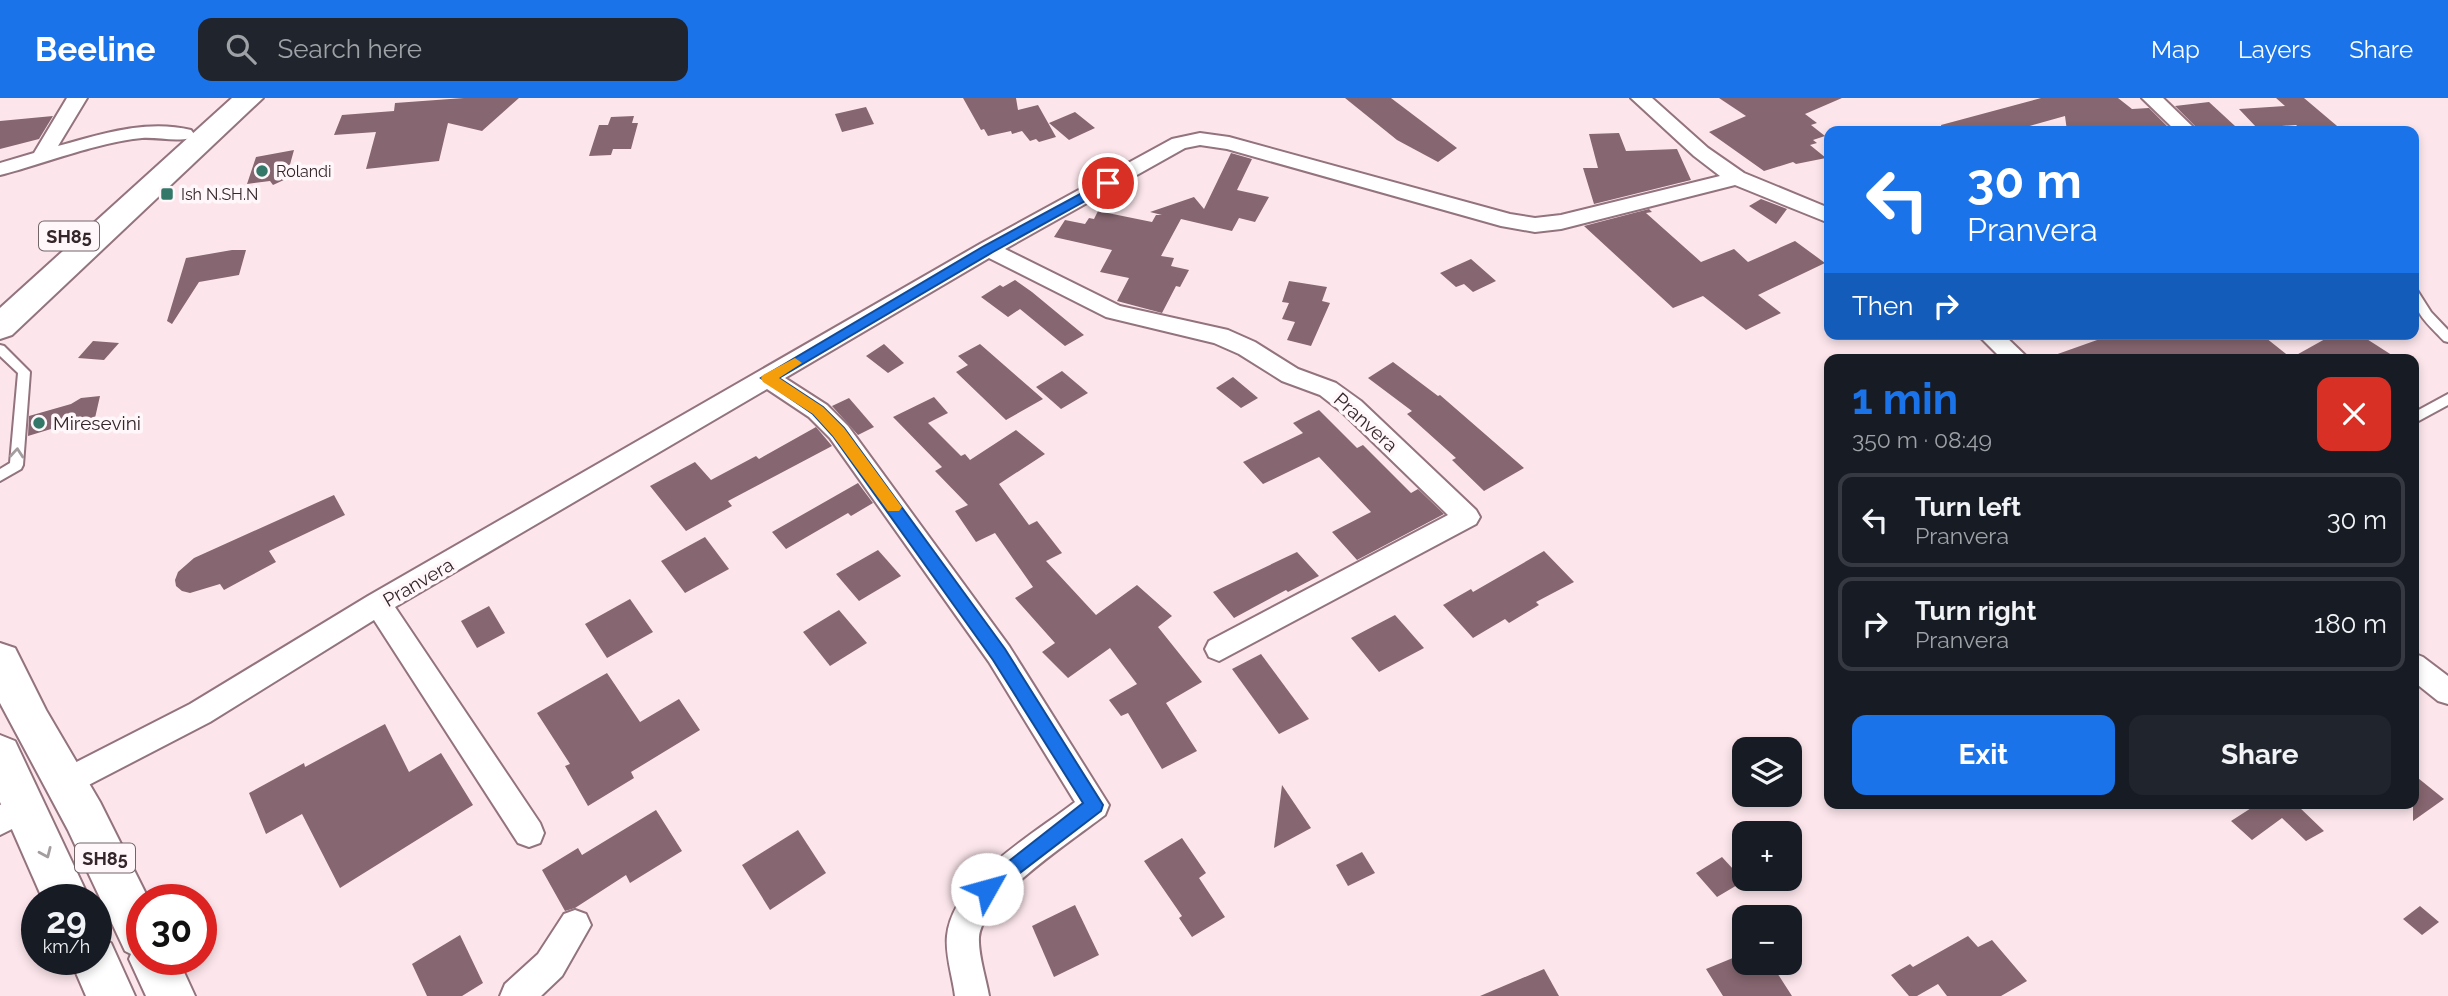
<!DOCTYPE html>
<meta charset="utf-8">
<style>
:root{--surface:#171b24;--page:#20242c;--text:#f1f3f6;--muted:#9ea1a6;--line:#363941;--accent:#1a73e8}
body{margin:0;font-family:Raleway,sans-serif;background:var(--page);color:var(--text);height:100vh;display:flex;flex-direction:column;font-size:26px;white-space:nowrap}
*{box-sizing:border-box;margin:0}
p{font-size:23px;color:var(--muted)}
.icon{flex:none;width:38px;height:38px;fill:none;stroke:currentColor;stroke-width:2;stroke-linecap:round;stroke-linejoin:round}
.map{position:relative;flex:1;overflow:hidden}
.details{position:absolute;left:1824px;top:256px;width:595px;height:455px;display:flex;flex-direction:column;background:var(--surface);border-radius:14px;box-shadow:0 4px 10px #0003}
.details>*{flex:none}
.top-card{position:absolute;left:1824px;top:28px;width:595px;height:214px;border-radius:14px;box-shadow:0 4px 10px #0003;background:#1a73e8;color:#fff;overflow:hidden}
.buttons{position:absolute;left:1732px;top:639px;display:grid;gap:14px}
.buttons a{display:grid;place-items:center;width:70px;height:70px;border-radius:14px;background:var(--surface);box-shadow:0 4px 10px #0003;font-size:35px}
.speed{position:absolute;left:21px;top:786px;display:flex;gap:14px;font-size:35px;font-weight:700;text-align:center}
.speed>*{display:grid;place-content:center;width:91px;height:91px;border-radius:50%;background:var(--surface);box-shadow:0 4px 10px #0003;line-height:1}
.speed small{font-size:18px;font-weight:400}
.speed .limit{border:10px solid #d22;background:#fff;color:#111}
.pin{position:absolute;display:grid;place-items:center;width:60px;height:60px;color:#fff;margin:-30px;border:4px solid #fff;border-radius:50%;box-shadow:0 2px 7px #0007}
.me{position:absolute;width:77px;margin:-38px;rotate:52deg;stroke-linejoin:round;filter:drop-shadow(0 0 5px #0008)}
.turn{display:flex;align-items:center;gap:24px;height:147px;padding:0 28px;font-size:32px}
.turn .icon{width:91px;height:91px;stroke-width:2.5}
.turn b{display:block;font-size:49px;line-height:60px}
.then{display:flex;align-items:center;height:66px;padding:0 28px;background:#0003;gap:14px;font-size:26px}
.round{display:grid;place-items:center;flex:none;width:74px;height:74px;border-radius:14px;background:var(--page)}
.head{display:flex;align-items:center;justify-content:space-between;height:119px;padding:0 28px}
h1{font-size:42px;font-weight:700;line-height:52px;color:var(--accent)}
.primary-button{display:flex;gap:14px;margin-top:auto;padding:14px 28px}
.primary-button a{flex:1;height:80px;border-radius:14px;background:var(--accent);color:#fff;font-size:28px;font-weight:700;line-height:80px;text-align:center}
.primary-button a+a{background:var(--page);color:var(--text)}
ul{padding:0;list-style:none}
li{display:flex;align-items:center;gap:21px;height:94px;margin:0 14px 10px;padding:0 14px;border:4px solid var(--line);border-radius:14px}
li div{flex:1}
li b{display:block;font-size:26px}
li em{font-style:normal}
header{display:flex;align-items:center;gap:42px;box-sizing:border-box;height:98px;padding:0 35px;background:var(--accent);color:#fff}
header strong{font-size:33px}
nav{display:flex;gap:38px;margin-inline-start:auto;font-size:24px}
.search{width:490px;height:63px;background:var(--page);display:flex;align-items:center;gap:18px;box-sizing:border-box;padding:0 24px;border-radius:14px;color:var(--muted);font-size:26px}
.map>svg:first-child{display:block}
.building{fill:#866670}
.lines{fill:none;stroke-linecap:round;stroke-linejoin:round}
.service-casing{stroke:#93737d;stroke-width:4}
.minor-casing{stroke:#93737d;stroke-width:4}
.trunk-casing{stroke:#93737d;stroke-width:4}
.service{fill:#fff;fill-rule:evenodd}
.minor{fill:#fff;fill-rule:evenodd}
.trunk{fill:#fff;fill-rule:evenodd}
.oneway{stroke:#a49d9f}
.route{fill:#1a73e8;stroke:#114b97;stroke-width:2}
.slow{fill:#f59e0b}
.poi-dot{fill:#34786a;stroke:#fff7f9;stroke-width:2.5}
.labels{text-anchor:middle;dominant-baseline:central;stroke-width:7;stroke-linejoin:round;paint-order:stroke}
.far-poi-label{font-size:16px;fill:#34262a;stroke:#fff7f9;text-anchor:start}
.shield{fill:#fff7f9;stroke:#716568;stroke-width:2}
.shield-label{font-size:18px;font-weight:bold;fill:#34262a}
.street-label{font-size:19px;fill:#34262a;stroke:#fff7f9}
.poi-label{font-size:19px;fill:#34262a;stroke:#fff7f9;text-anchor:start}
</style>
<header>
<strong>Beeline</strong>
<div class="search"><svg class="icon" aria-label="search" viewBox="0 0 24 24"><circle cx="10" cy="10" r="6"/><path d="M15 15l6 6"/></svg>Search here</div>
<nav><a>Map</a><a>Layers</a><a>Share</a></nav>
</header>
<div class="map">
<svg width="2448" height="898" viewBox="0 0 2448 898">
<rect width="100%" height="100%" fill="#fce6ec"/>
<g class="building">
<polygon points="464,0 519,0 482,33 448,25 439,63 366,71 376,34 334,37 342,17 394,13 395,5"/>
<polygon points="963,0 1016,0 1018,12 1038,7 1056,39 1039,44 1036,41 1030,43 1022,33 1012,36 1011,33 988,38 984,31 981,32"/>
<polygon points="1345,0 1391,0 1457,50 1438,64 1397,42"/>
<polygon points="1719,0 1842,0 1805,16 1817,25 1811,27 1825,38 1813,42 1817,45 1810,47 1826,60 1796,66 1793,64 1764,73 1709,34 1746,18"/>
<polygon points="2041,0 2118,0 2132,11 2149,10 2172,33 2067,33 2065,18 2012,33 1942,33 1941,27"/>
<polygon points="2276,0 2304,0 2343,33 2303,33 2296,27 2257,30 2239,11 2285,8"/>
<polygon points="2209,4 2235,28 2199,32 2175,8"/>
<polygon points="866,9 874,26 842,34 835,16"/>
<polygon points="1075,14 1095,30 1069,42 1049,25"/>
<polygon points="53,18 39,41 0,51 0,23"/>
<polygon points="634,18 632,25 638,25 631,51 613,51 611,57 589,58 599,27 608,27 611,19"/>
<polygon points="1619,35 1626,53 1677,51 1691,82 1594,106 1583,70 1598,70 1589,36"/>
<polygon points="294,52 286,81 273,87 270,83 247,86 256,59"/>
<polygon points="1231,55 1252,61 1237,92 1269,99 1255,124 1239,120 1232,133 1181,121 1161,158 1174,160 1171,168 1189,172 1180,189 1176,188 1162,215 1117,203 1129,180 1100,174 1112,152 1054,139 1065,122 1085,126 1089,120 1094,121 1098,113 1152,124 1156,117 1162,117 1150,114 1194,99 1204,111"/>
<polygon points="1761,101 1787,111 1776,126 1749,108"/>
<polygon points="1649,111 1652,114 1646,115 1701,164 1734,151 1748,164 1795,143 1825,165 1758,197 1781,215 1746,232 1703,198 1673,210 1584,128"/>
<polygon points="232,152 246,152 239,177 199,184 172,226 167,223 186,160"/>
<polygon points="1471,161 1496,183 1473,194 1464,186 1456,189 1440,175"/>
<polygon points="1015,182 1032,194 1084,237 1065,248 1020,211 1008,219 981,199 1000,187 1003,189"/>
<polygon points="1289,183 1327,189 1322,203 1330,205 1311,248 1287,242 1295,224 1282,221 1289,205 1282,204"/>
<polygon points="2114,236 2261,236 2291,260 2334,236 2359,236 2398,261 2052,261 2052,258"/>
<polygon points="93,243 119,245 104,262 78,260"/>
<polygon points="884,246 904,265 888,275 866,258"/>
<polygon points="980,246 1043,301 1006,322 956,274 968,267 958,258"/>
<polygon points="1393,264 1438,298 1440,297 1524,370 1484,393 1452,362 1456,360 1407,316 1412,313 1368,280"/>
<polygon points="1062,273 1088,295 1061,311 1036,289"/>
<polygon points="1233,279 1258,300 1241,310 1216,290"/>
<polygon points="100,298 95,320 51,327 51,331 28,338 29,318 71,306 81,300"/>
<polygon points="934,299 948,315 928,325 961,358 965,356 970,362 1016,332 1045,356 999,386 1029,427 1037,423 1062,455 1046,463 1096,517 1137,487 1172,518 1158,529 1202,584 1166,605 1197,653 1162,671 1128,615 1121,618 1109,602 1137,586 1110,550 1068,580 1042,554 1055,545 1015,500 1033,489 995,435 976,444 955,413 968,407 935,373 942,369 893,319"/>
<polygon points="849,300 874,329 858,337 832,308"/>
<polygon points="1319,312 1357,350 1363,347 1411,395 1418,391 1444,416 1357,462 1332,434 1371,414 1319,359 1263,386 1243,364 1303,335 1293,325"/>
<polygon points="816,329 832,348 728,403 732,408 686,433 650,388 695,364 711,382 756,358 759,361"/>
<polygon points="858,385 873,405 851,418 848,415 786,451 772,434"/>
<polygon points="334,397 345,417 269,453 276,464 224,492 220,486 190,495 182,493 176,488 175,482 178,474 194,460"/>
<polygon points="705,439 729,471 685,495 661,463"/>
<polygon points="878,452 901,478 859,503 836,476"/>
<polygon points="1544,453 1574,484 1536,504 1539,507 1509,525 1505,521 1473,540 1443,507 1471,491 1473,494"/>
<polygon points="1297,454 1319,478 1288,494 1286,492 1234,520 1213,494"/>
<polygon points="630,501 653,534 607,560 585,526"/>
<polygon points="489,508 505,535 477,550 461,523"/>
<polygon points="839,512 867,545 830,568 803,534"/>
<polygon points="1395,517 1424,550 1379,574 1351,540"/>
<polygon points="1261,556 1309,621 1279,636 1232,571"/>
<polygon points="607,575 640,624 679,601 700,632 631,674 634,680 588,708 565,668 570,666 537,615"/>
<polygon points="385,626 409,674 441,655 473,707 340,790 302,716 266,736 249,695 304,665 305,669"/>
<polygon points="2413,676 2444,701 2413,723"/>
<polygon points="1282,687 1311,730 1274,750"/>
<polygon points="2259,705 2302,705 2298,708 2324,733 2306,743 2282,720 2252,742 2231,723"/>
<polygon points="656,712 682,753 630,785 626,777 575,810 565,813 542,772 578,750 582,757"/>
<polygon points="798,732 826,775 770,812 742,767"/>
<polygon points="1182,740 1206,775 1199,780 1225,819 1192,839 1179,820 1182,818 1144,763"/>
<polygon points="1362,754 1375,775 1348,788 1336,767"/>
<polygon points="1722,759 1744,783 1717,799 1696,775"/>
<polygon points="1075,807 1099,857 1054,879 1032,828"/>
<polygon points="2420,808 2439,824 2422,837 2403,821"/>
<polygon points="460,837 483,885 462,898 427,898 412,866"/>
<polygon points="1968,838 1978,849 1992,842 2027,883 2001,898 1947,898 1938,886 1917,898 1909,898 1891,877 1910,866 1913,869"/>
<polygon points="1745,855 1745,864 1770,864 1792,898 1723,898 1706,871"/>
<polygon points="1544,871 1559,898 1480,898"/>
</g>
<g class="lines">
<defs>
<g id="service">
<path d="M2413 191 2417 192 2431 214 2448 232V244L2444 243C2428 226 2413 215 2413 191Z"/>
<polygon points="0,247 4,248 30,274 23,367 21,371 0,383 0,371 10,365 18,275 0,258"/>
<polygon points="2448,296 2448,307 2413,326 2413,315"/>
</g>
<g id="minor">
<path d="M67 0H87L58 48C101 36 147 21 191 32L194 36 191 40C175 44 158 39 142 40 94 45 47 65 0 77V65L34 55Z"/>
<path d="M1631 0H1652L1708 50 1744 75 1829 110V125L1735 87 1561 131 1535 134 1501 128 1227 51 1200 47 1185 50 1005 151 1120 208 1228 232 1255 244 1298 271 1336 285 1361 303 1476 412 1480 419 1476 426 1219 563 1209 559 1205 551 1209 543 1448 417 1343 315 1320 297 1282 283 1239 256 1214 245 1106 219 989 160 785 280 827 307 848 328 1009 548 1109 707 1105 717C1074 741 982 801 979 839 978 857 986 880 989 898H955C953 880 945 857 947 838 953 781 1033 737 1075 704L989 564 830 340 809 319 767 291 395 509 540 725 544 735 540 745 529 749 518 745 374 522 210 624 77 693 66 697 55 693 51 684 55 675 190 606 368 498 980 146 1172 41 1200 35 1229 39 1510 116 1535 120 1561 117 1720 78 1694 58Z"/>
<polygon points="2142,0 2163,0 2196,32 2176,33"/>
<polygon points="1977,236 2003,236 2029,261 2002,261"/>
<polygon points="2413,555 2423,559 2448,578 2448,606 2438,603 2413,583"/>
<polygon points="25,695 36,699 40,709 36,719 0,737 0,707"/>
<polygon points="575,812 586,816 591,827 562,878 541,898 500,898 505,886 538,856 564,816"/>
</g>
<g id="trunk">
<polygon points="232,0 263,0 12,237 0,241 0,210"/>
<polygon points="0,545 15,550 46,612 100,704 149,802 142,802 142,861 178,861 195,898 146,898 129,861 131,856 125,853 68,732 0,605"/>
<polygon points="0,637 15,643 90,802 43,802 0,704"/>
<polygon points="96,839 111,845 135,898 86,898 70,861 96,861"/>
</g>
</defs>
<use href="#service" class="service-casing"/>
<use href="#minor" class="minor-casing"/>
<use href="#trunk" class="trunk-casing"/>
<use href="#service" class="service"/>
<use href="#minor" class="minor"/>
<use href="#trunk" class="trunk"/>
</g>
<defs><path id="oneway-chevron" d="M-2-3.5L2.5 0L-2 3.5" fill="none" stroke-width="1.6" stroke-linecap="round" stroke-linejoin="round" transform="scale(1.75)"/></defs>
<g class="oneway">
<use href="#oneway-chevron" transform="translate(17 355) rotate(-85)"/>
<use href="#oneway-chevron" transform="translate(46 755) rotate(66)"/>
</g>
<polygon class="route" points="1108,81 1114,85 1112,88 993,154 779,280 823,309 844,330 1005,551 1103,707 1101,713 987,800 981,797 978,791 981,785 1083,705 993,562 833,338 813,316 761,280 984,148"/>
<polygon class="slow" points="795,260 802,265 779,280 823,309 844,330 899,405 902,409 899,413 888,413 833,338 813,316 763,284 761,280 763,277"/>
<g class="poi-dot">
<circle cx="262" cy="73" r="7"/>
<rect x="160" y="89" width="14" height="14" rx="3.5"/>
<circle cx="39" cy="325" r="7"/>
</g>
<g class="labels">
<g class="far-poi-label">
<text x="276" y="73">Rolandi</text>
<text x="181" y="96">Ish N.SH.N</text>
</g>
<g class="shield">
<rect x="39" y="123.5" width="60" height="29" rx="5"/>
<rect x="75" y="745.5" width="60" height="29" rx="5"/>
</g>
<g class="shield-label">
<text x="69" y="138">SH85</text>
<text x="105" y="760">SH85</text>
</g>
<g class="street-label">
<text transform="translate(1366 324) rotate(42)">Pranvera</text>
<text transform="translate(418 484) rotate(-30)">Pranvera</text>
</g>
<g class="poi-label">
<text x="53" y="325">Miresevini</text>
</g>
</g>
</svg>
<div class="buttons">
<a><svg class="icon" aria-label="layers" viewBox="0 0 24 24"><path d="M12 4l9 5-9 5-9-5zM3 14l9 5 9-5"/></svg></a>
<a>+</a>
<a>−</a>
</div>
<div class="speed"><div>29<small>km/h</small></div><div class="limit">30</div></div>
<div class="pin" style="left:1108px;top:85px;background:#d93025"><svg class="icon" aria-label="arrive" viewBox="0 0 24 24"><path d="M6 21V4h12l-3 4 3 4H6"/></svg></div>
<svg class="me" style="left:987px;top:791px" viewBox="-20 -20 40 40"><circle r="19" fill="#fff"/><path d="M0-13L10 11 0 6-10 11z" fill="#1a73e8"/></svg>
<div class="top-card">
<div class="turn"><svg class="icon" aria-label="left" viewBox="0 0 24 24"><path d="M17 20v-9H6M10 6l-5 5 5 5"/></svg><div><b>30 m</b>Pranvera</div></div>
<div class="then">Then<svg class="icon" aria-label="right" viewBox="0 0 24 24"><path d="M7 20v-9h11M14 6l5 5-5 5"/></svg></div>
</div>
<section class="details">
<div class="head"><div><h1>1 min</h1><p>350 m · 08:49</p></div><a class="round" style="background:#d93025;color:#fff"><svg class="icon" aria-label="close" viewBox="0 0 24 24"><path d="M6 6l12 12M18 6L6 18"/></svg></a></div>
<ul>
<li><svg class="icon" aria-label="left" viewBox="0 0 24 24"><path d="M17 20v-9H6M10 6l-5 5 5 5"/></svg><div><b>Turn left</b><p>Pranvera</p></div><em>30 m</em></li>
<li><svg class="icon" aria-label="right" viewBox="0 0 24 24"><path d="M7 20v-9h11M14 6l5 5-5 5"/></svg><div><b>Turn right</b><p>Pranvera</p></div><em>180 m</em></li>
</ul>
<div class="primary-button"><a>Exit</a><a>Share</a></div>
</section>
</div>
